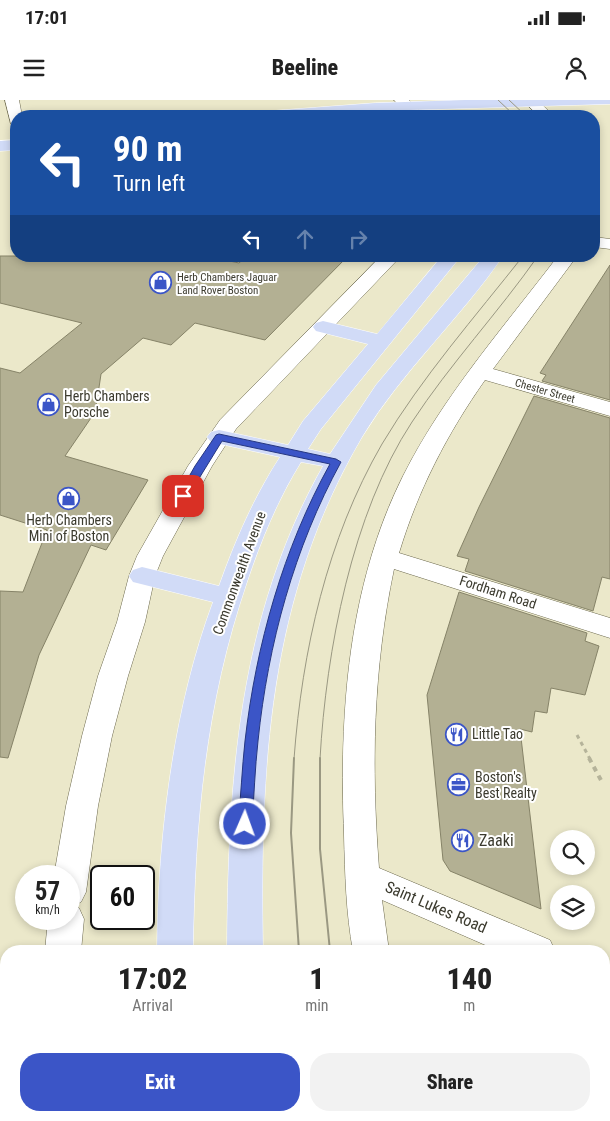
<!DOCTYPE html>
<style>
:root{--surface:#fff;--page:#f2f2f2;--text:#222;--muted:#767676;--accent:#3b55c7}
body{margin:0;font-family:"Roboto Condensed",sans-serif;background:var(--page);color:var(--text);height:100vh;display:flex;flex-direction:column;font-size:19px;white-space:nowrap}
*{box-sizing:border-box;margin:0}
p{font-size:16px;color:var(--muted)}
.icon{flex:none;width:28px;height:28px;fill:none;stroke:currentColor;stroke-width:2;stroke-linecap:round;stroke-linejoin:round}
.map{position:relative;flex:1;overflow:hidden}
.panel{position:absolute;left:0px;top:845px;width:610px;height:176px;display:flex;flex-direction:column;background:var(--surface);border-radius:20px 20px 0 0;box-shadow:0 2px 8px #0003}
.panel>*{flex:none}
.hud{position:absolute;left:10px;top:10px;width:590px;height:152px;border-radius:20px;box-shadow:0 2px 8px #0003;background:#1a4fa0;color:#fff;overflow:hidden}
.fabs{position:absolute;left:550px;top:730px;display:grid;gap:10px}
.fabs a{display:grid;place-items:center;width:45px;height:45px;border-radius:50%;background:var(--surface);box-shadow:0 2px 8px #0003;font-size:25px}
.speed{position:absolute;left:15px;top:765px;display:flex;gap:10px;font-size:25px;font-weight:700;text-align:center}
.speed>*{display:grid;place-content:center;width:65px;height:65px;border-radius:50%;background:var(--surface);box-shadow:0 2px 8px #0003;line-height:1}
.speed small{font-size:12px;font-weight:400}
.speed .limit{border:2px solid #111;border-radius:8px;background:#fff;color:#111}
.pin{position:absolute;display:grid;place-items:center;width:42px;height:42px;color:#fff;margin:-21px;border-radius:10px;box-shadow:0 2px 8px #0006}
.me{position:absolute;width:55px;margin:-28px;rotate:2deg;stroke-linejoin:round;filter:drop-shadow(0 0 4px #0008)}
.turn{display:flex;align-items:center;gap:18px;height:105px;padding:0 20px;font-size:22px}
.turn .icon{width:65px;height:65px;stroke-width:2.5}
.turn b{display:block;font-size:35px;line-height:42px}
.lanes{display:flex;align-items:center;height:48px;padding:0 20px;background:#0003;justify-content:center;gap:25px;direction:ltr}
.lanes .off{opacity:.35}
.eta{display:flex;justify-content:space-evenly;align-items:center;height:85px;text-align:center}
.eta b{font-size:30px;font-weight:800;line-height:35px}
.action{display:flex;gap:10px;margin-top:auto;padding:10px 20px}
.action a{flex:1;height:58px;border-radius:20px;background:var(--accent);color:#fff;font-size:20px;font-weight:800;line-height:58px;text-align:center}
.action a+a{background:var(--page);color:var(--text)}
.status{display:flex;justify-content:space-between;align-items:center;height:35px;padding:0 25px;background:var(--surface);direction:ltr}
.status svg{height:14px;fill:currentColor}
header{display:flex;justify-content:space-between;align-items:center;height:65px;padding:0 20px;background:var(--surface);font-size:22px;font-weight:800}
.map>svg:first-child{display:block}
.building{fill:#b3b093;stroke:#868368}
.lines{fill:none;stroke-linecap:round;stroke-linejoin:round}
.minor-casing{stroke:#6c694e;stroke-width:1}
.major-casing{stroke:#fff;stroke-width:1}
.path-far1{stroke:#b5b39a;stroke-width:3;stroke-dasharray:4 4;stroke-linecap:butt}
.path{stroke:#b5b39a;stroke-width:4;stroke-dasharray:5 5;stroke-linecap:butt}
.minor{fill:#fff;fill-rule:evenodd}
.major{fill:#d1dbf7;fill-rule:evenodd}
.tram-far1{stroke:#9a9882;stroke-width:1}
.tram{stroke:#9a9882;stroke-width:2}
.route{fill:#3b55c7;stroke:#263781}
.labels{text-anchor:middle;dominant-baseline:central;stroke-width:4;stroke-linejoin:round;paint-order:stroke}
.far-poi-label{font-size:11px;fill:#3b3a2e;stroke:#fff;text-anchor:start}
.far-street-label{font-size:11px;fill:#3b3a2e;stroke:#fff}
.poi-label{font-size:14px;fill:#3b3a2e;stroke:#fff;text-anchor:start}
.street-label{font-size:14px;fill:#3b3a2e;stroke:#fff}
.near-poi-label{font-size:16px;fill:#3b3a2e;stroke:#fff;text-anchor:start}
.near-street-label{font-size:16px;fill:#3b3a2e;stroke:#fff}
</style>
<div class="status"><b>17:01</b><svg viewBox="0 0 49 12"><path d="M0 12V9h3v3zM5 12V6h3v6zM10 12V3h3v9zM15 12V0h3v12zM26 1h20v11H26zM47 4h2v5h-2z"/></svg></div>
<header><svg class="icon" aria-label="menu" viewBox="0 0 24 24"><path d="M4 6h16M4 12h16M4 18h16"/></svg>Beeline<svg class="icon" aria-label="person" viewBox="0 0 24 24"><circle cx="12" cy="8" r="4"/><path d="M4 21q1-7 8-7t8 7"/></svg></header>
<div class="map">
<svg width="610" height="1021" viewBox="0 0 610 1021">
<rect width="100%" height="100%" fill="#ebe8ca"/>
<g class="building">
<polygon points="0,156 206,156 239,163 247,156 348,156 265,240 195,223 171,245 143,238 101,274 97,301 93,315 65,356 148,380 106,450 91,445 39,555 8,658 0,657 0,491 23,492 47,430 0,415 0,268 20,273 82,223 0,203"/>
<polygon points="610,165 610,300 542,281 546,275 540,273"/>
<polygon points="534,296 610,318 610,479 602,477 593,511 465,471 469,459 457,456 479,407"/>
<polygon points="459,492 587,533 585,541 599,546 585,595 551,588 547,613 535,611 532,632 520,629 541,809 450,771 443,760 427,595"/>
</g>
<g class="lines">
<defs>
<g id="minor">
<polygon points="5,0 19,0 22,16 16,16 16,25 11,24"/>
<polygon points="394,0 409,0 425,16 410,16"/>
<polygon points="522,0 537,0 554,16 539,16"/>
<polygon points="594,137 610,139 610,149 594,147"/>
<polygon points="381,156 401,156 236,329 212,366 163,456 155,476 145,522 128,576 112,636 98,706 86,792 81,802 72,806 79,808 84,819 81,851 45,851 48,819 69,819 69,776 54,776 66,706 82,636 98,576 117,522 129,476 137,456 188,366 220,320"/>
<path d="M558 156H577L493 269 610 302V316L485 280C447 334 418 390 399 453L610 518V538L394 469C373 569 371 666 379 768L550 840 555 851H499L382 800 389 851H353C346 813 345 774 344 735 339 613 348 486 403 376 443 296 504 227 558 156Z"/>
<polygon points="604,863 610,866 610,900 604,897"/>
<rect x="34" y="1015" width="40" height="6"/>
<polygon points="381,1015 421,1015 423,1021 383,1021"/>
</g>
<g id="major">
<polygon points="465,0 610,0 610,4 375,11 311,16 249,16 251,13 256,12 375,3"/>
<polygon points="16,40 16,50 0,51 0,41"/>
<path d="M442 156H461L321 329 308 349 330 354 376 285 484 156H503C460 219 402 271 362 337 267 499 260 668 263 851H227C228 682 238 517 323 366L301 362C278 399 261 440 247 482 205 605 195 722 193 851H157C158 736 173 610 213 502L133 482 129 476 133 470 142 467 219 486C235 441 254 397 280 357L211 342 207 337 211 332 219 330 288 345 303 321 368 244 316 231 313 227 316 223 323 221 377 234Z"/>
<rect x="161" y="1015" width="40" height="6"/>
<rect x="240" y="1015" width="40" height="6"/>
</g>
</defs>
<use href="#minor" class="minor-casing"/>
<use href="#major" class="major-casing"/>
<polyline class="path-far1" points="577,635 590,659"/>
<polyline class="path" points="589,658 602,682"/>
<use href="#minor" class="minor"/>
<use href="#major" class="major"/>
<g class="tram-far1">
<polyline points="498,0 515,16"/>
<polyline points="509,0 526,16"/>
<path d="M294 659C302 551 327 439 382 344 422 277 475 217 523 156"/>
<path d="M320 659C326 551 352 413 412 322 450 264 498 213 538 156"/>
</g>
<g class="tram">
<polyline points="294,658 291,733 299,851"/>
<polyline points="320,658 320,749 330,851"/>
<polyline points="322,1015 323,1021"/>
<polyline points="358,1015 359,1021"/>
</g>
</g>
<path class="route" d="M219 334 336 359 341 362C294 448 268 544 258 641 255 668 254 696 252 724L250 728 245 730 240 728 238 724C241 696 242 668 245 641 256 545 283 449 330 364L222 341 187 398H180L178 396 195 366 216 335Z"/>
<defs>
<symbol id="shop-ring" viewBox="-11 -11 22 22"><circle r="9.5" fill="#fff" stroke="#3b55c7" stroke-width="1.5"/><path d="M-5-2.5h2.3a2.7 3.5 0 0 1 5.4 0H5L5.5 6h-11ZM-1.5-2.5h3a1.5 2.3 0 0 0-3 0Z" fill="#3b55c7"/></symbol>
<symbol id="restaurant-ring" viewBox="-11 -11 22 22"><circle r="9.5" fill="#fff" stroke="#3b55c7" stroke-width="1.5"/><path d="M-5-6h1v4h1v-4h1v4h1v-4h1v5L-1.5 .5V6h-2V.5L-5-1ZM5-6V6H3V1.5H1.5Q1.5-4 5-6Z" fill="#3b55c7"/></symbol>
<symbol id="office-ring" viewBox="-11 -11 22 22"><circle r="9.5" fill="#fff" stroke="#3b55c7" stroke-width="1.5"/><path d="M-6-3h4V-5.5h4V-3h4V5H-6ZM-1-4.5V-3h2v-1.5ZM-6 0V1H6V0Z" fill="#3b55c7"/></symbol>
</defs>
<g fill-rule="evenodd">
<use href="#shop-ring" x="148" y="170" width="25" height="25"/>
<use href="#shop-ring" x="36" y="292" width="25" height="25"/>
<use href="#shop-ring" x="56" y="386" width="25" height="25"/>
<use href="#restaurant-ring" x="444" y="622" width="25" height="25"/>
<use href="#office-ring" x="446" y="672" width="25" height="25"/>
<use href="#restaurant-ring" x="450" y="728" width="25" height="25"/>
</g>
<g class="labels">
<g class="far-poi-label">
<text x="177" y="177">Herb Chambers Jaguar<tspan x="177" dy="13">Land Rover Boston</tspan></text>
</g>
<g class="far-street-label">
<text transform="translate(545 291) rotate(16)">Chester Street</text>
</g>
<g class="poi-label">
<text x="64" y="296">Herb Chambers<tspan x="64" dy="16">Porsche</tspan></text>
<text x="69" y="420" text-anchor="middle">Herb Chambers<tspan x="69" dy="16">Mini of Boston</tspan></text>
<text x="472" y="634">Little Tao</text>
<text x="475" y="677">Boston's<tspan x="475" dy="16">Best Realty</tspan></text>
</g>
<g class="street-label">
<text transform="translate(239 473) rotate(-70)">Commonwealth Avenue</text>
<text transform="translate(498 492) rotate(18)">Fordham Road</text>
</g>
<g class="near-poi-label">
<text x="479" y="740">Zaaki</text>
</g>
<g class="near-street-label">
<text transform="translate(436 807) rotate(23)">Saint Lukes Road</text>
</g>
</g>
</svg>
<div class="fabs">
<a><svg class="icon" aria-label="search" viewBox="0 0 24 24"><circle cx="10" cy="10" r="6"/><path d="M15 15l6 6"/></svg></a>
<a><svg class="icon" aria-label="layers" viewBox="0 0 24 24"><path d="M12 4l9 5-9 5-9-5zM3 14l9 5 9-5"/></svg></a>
</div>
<div class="speed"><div>57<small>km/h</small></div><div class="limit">60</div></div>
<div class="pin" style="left:183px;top:396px;background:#d93025"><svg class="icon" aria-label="arrive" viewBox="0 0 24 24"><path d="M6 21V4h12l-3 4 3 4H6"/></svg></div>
<svg class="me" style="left:245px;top:724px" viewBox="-20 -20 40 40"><circle r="17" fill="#3b55c7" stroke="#fff" stroke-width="3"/><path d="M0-11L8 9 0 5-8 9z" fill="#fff"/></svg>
<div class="hud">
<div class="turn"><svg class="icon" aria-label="left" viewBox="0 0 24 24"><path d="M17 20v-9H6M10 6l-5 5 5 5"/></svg><div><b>90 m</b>Turn left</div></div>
<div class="lanes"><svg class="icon" aria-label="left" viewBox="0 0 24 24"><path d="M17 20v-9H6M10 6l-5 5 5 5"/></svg><svg class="icon off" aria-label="ahead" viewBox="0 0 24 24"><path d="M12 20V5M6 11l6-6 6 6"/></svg><svg class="icon off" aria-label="right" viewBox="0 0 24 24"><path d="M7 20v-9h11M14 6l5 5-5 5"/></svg></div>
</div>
<section class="panel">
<div class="eta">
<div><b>17:02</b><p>Arrival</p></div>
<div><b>1</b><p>min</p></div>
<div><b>140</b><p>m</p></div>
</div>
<div class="action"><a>Exit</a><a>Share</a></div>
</section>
</div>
